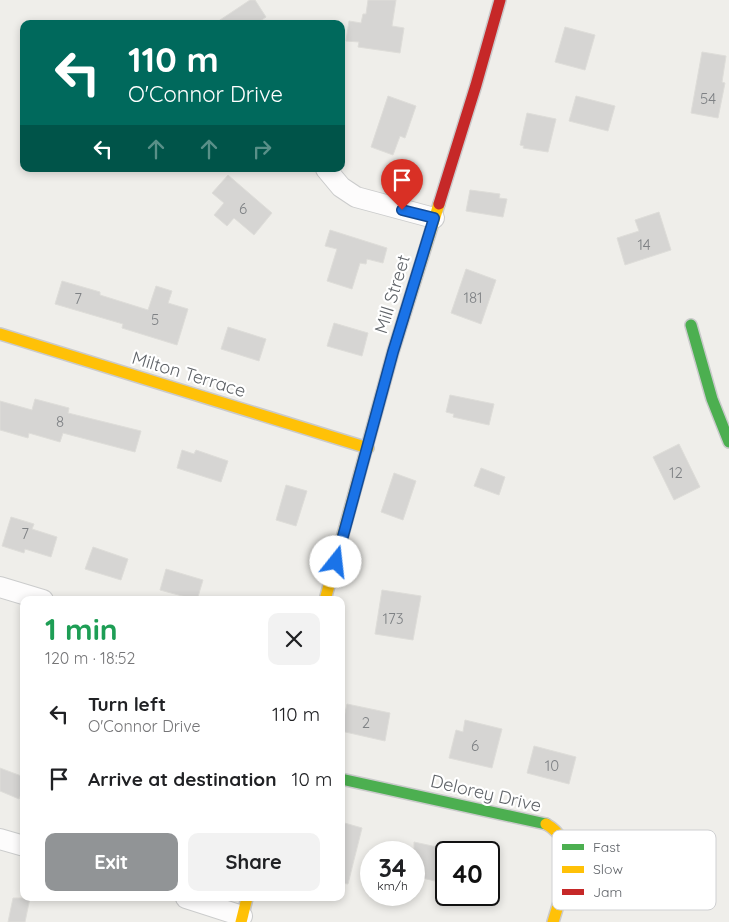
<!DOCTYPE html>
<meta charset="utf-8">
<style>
:root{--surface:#fff;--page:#f2f2f2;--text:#202124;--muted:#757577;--accent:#919496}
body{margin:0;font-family:Quicksand,sans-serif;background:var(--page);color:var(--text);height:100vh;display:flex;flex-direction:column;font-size:19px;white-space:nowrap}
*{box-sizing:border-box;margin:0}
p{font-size:16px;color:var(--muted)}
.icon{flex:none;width:28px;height:28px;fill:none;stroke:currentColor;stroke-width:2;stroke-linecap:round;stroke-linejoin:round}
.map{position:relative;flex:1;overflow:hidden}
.details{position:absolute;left:20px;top:596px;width:325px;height:305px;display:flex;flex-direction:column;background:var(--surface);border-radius:10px;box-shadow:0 2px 8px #0003}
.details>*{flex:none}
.guide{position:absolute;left:20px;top:20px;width:325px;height:152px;border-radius:10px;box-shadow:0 2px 8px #0003;background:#00695c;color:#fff;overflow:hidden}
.speed{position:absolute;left:360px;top:841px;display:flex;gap:10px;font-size:25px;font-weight:700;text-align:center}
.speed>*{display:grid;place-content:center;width:65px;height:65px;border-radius:50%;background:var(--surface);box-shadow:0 2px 8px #0003;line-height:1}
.speed small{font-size:12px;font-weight:400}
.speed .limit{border:2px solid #111;border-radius:8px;background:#fff;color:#111}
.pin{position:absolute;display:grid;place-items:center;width:42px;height:42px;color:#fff;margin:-51px -21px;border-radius:50% 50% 50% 0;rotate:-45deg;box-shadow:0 0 5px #0007}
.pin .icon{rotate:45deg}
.me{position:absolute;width:55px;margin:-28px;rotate:16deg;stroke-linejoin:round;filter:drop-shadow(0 0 4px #0008)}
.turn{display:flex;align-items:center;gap:18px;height:105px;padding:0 25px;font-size:22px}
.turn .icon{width:65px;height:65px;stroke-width:2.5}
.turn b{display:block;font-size:35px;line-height:42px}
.lanes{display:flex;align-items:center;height:48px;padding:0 25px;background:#0003;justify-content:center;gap:25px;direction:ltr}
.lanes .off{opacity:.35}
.round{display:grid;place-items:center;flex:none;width:52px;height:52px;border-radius:10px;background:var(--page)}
.head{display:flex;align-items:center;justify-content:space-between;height:85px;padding:0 25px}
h1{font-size:30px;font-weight:700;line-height:38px;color:#1e9e55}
.cta{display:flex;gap:10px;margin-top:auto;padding:10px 25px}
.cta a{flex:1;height:58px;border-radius:10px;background:var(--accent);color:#fff;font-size:20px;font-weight:700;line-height:58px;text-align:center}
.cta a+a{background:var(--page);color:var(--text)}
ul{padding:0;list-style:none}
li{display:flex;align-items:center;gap:15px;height:65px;padding:0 25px}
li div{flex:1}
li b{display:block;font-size:19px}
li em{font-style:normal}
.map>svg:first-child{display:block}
.building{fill:#d6d5d3;stroke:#deddd9}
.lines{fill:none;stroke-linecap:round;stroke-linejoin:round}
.street-casing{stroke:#cbcccc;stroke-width:22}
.fast-casing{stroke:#cacacb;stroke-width:14}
.slow-casing{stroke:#cacacb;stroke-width:14}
.jam-casing{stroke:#cacacb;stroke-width:14}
.street{stroke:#fdfcfc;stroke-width:20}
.fast{stroke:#4caf50;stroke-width:11}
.slow{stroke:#ffc107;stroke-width:11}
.jam{stroke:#c62828;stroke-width:11}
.route-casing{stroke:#114b97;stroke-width:12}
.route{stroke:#1a73e8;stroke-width:9}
.labels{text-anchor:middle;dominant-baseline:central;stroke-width:4.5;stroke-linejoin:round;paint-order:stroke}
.number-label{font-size:15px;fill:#7e8184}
.street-label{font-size:18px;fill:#5f6368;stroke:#fff}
.key{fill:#fff;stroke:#cfd0d2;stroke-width:1}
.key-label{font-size:14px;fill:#5f6368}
</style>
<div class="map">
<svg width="729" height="922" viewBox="0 0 729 922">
<rect width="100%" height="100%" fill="#efeeea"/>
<g class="building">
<polygon points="250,0 255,0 266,17 256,24 214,24"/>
<polygon points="368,0 396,0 392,26 404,28 400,53 358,47 359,42 346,41 349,21 361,23 363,14 366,14"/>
<polygon points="565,27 595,35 585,70 555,62"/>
<polygon points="702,52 726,56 722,82 725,83 718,118 691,113"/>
<polygon points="388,96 416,106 405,138 400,136 393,155 371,147"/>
<polygon points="576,96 615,106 608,131 569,121"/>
<polygon points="527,113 556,119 548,152 523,148 524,146 520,145"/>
<polygon points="228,175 272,213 254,235 234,218 227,226 214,215 224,203 212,193"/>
<polygon points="470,190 500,194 499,198 507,199 503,217 466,211"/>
<polygon points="659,212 671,250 625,265 617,238 639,231 635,220"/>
<polygon points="330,230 387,248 383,263 367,259 366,264 360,263 352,289 327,281 337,249 325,246"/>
<polygon points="466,269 496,280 481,324 451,313"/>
<polygon points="62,281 100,292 100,295 148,310 156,286 172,291 168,303 188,309 177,345 122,328 123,324 55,304"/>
<polygon points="334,323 368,333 362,356 327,346"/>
<polygon points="228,327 266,339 259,361 221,349"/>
<polygon points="450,395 494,404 489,425 453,417 454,414 446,412"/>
<polygon points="35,399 69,408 68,413 141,431 135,452 63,433 60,442 29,433 28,438 0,430 0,401 32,410"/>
<polygon points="679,444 700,487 674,500 653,457"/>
<polygon points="182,450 194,454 196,450 228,461 221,482 177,468"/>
<polygon points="481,468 505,477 499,495 474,486"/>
<polygon points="394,473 416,481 403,520 381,512"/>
<polygon points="286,485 307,491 296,526 276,520"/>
<polygon points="11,517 34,524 32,529 57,537 51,557 25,549 24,553 2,546"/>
<polygon points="93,547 128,559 121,580 85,569"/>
<polygon points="166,569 203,580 197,600 160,590"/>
<polygon points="382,590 421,596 413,640 375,634"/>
<polygon points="347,704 390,713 385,741 341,731"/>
<polygon points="465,720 502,729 492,768 449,758 456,730 463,732"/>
<polygon points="534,746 576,757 569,784 527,773"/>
<polygon points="0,768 24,777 24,787 19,799 0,791"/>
<polygon points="341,822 362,828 348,884 341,883"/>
<polygon points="414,842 446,849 439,882 414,876"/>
<polygon points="13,898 30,898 25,922 8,922"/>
</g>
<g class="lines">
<defs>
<g id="street">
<polyline points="326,169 341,187 356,197 434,218"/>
<polyline points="0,587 43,600"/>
<polyline points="0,839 24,846"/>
<polyline points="186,898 242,916"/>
</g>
<g id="fast">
<polyline points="691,325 712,399 729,442"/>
<polyline points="341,779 546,824"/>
</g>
<g id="slow">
<polyline points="0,334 368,448"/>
<polyline points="325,600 393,352 439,204"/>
<path d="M546 824C582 844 562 891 553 922"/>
<polyline points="241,922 247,898"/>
</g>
<polyline id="jam" points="439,204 476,85 500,0"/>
</defs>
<use href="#street" class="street-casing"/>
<use href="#fast" class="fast-casing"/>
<use href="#slow" class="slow-casing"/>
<use href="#jam" class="jam-casing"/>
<use href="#street" class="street"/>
<use href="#fast" class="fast"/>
<use href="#slow" class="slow"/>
<use href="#jam" class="jam"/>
</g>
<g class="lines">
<defs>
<polyline id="route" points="336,562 393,352 434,218 402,210"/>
</defs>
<use href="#route" class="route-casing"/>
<use href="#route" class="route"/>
</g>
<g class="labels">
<g class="number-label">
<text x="708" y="98">54</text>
<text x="243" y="208">6</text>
<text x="644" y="244">14</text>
<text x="473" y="297">181</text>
<text x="78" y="298">7</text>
<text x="155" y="319">5</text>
<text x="60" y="421">8</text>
<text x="676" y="472">12</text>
<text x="25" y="533">7</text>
<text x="393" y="618">173</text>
<text x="366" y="722">2</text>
<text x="475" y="745">6</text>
<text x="552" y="765">10</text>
</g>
<g class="street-label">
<text transform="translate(392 294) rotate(-73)">Mill Street</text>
<text transform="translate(189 374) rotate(17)">Milton Terrace</text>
<text transform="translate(486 793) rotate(13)">Delorey Drive</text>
</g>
</g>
<rect x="552" y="830" width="164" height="80" rx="8" class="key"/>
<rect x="562" y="844" width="22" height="6" fill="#4caf50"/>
<rect x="562" y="866" width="22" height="7" fill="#ffc107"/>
<rect x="562" y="889" width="22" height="6" fill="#c62828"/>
<g class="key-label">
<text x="593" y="852">Fast</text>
<text x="593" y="874">Slow</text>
<text x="593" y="897">Jam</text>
</g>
</svg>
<div class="speed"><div>34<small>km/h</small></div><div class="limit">40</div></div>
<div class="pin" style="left:402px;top:210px;background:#d93025"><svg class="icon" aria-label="arrive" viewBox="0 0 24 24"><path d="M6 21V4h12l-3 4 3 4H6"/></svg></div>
<svg class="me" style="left:336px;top:562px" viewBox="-20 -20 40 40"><circle r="19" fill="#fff"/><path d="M0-13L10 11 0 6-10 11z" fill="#1a73e8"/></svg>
<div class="guide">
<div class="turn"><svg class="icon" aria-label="left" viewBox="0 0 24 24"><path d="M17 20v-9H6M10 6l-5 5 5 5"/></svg><div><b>110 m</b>O'Connor Drive</div></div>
<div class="lanes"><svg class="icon" aria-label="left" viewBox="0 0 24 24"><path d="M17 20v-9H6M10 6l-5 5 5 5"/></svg><svg class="icon off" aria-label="ahead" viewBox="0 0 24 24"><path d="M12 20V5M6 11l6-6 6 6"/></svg><svg class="icon off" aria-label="ahead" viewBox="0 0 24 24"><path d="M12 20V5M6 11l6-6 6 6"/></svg><svg class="icon off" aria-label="right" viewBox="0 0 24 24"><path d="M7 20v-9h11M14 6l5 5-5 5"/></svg></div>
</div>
<section class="details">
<div class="head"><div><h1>1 min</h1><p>120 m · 18:52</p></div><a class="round"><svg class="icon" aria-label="close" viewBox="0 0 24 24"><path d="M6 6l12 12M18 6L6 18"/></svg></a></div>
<ul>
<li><svg class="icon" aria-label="left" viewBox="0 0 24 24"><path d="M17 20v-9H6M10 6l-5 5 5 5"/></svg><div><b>Turn left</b><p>O'Connor Drive</p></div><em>110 m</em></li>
<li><svg class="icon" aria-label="arrive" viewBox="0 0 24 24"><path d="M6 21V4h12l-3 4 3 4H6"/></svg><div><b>Arrive at destination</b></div><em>10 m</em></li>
</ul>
<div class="cta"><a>Exit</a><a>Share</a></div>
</section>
</div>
